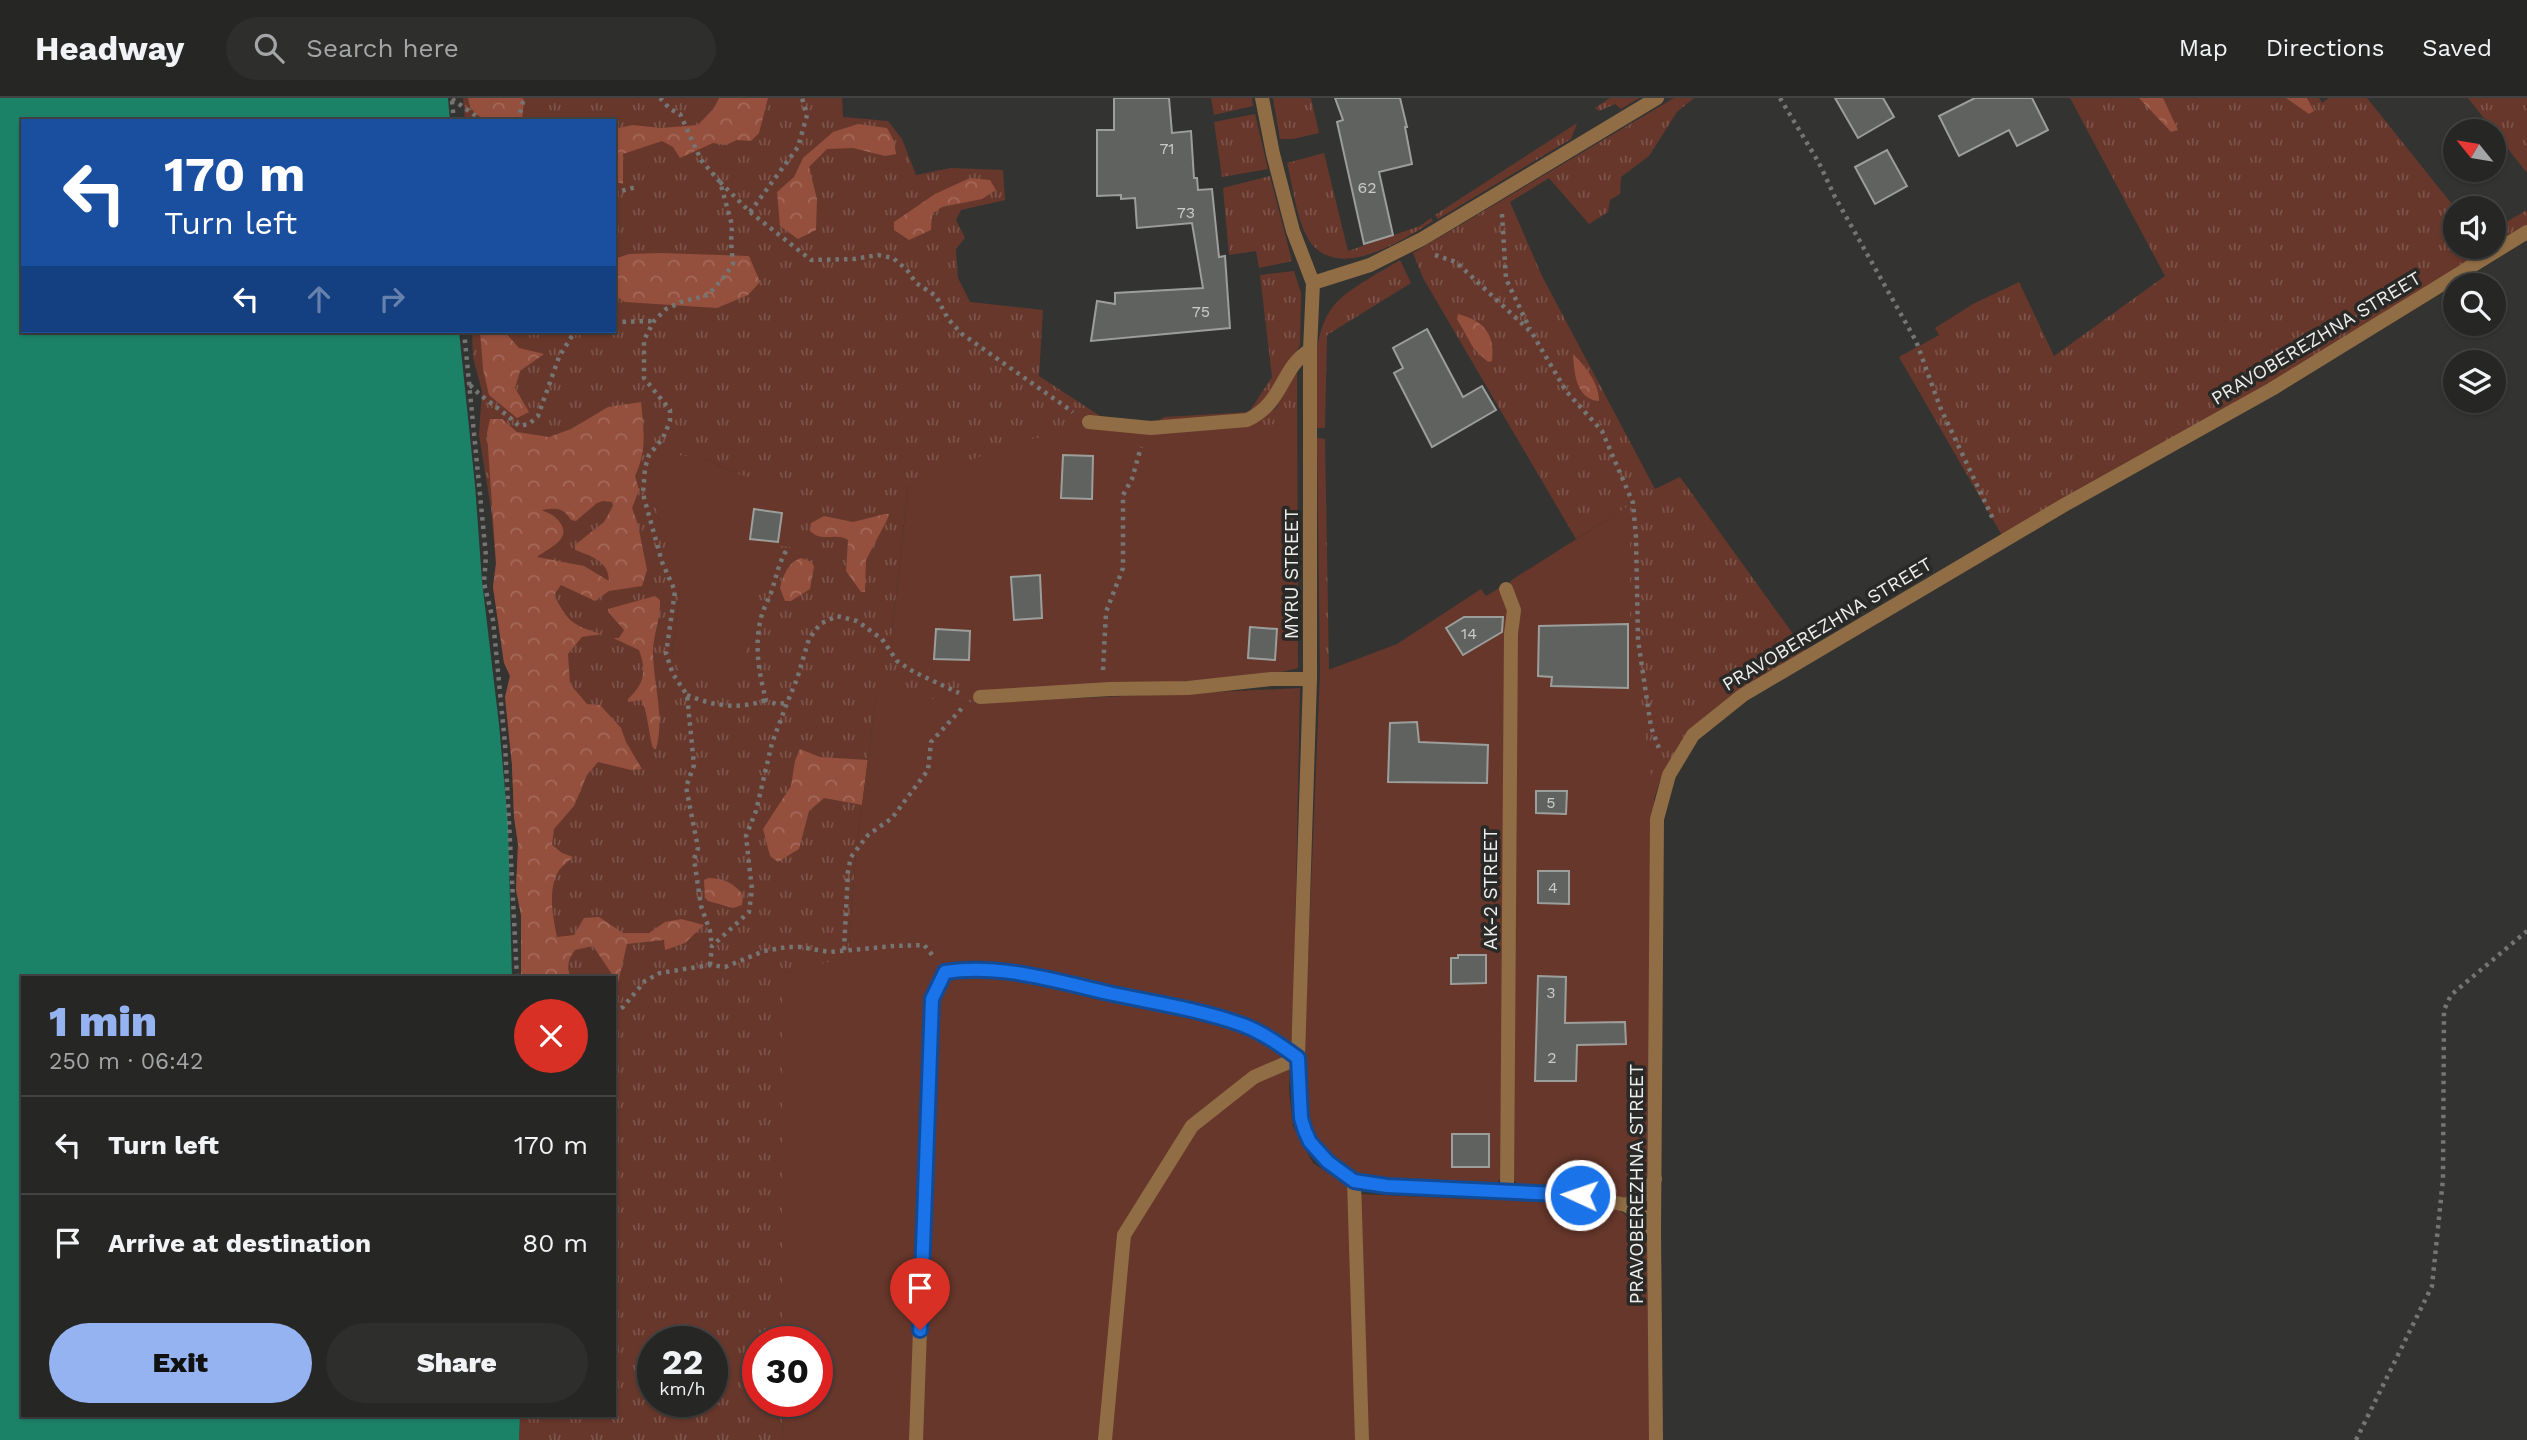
<!DOCTYPE html>
<meta charset="utf-8">
<style>
:root{--surface:#262625;--page:#2e2e2d;--text:#f1f3f6;--muted:#a4a5a7;--line:#424342;--accent:#95b2f1}
body{margin:0;font-family:"Work Sans",sans-serif;background:var(--page);color:var(--text);height:100vh;display:flex;flex-direction:column;font-size:26px;white-space:nowrap}
*{box-sizing:border-box;margin:0}
p{font-size:23px;color:var(--muted)}
.icon{flex:none;width:38px;height:38px;fill:none;stroke:currentColor;stroke-width:2;stroke-linecap:round;stroke-linejoin:round}
.map{position:relative;flex:1;overflow:hidden}
.details{position:absolute;left:21px;top:878px;width:595px;height:441px;display:flex;flex-direction:column;background:var(--surface);border-radius:0px;box-shadow:0 2px 5px #0004,0 0 0 2px var(--line)}
.details>*{flex:none}
.guide{position:absolute;left:21px;top:21px;width:595px;height:214px;border-radius:0px;box-shadow:0 2px 5px #0004,0 0 0 2px var(--line);background:#1a4fa0;color:#fff;overflow:hidden}
.needle{width:46px;rotate:300deg}
.controls{position:absolute;left:2443px;top:21px;display:grid;gap:14px}
.controls a{display:grid;place-items:center;width:63px;height:63px;border-radius:50%;background:var(--surface);box-shadow:0 2px 5px #0004,0 0 0 2px var(--line);font-size:35px}
.speed{position:absolute;left:637px;top:1228px;display:flex;gap:14px;font-size:35px;font-weight:700;text-align:center}
.speed>*{display:grid;place-content:center;width:91px;height:91px;border-radius:50%;background:var(--surface);box-shadow:0 2px 5px #0004,0 0 0 2px var(--line);line-height:1}
.speed small{font-size:18px;font-weight:400}
.speed .limit{border:10px solid #d22;background:#fff;color:#111}
.pin{position:absolute;display:grid;place-items:center;width:60px;height:60px;color:#fff;margin:-72px -30px;border-radius:50% 50% 50% 0;rotate:-45deg;box-shadow:0 0 7px #0007}
.pin .icon{rotate:45deg}
.me{position:absolute;width:77px;margin:-38px;rotate:273deg;stroke-linejoin:round;filter:drop-shadow(0 0 5px #0008)}
.turn{display:flex;align-items:center;gap:24px;height:147px;padding:0 28px;font-size:32px}
.turn .icon{width:91px;height:91px;stroke-width:2.5}
.turn b{display:block;font-size:49px;line-height:60px}
.lanes{display:flex;align-items:center;height:66px;padding:0 28px;background:#0003;justify-content:center;gap:35px;direction:ltr}
.lanes .off{opacity:.35}
.round{display:grid;place-items:center;flex:none;width:74px;height:74px;border-radius:37px;background:var(--page)}
.headline{display:flex;align-items:center;justify-content:space-between;height:119px;padding:0 28px}
h1{font-size:42px;font-weight:800;line-height:52px;color:var(--accent)}
.action{display:flex;gap:14px;margin-top:auto;padding:14px 28px}
.action a{flex:1;height:80px;border-radius:42px;background:var(--accent);color:#111;font-size:28px;font-weight:800;line-height:80px;text-align:center}
.action a+a{background:var(--page);color:var(--text)}
ul{padding:0;list-style:none}
li{display:flex;align-items:center;gap:21px;height:98px;padding:0 28px;border-top:2px solid var(--line)}
li div{flex:1}
li b{display:block;font-size:26px}
li em{font-style:normal}
header{display:flex;align-items:center;gap:42px;box-sizing:border-box;height:98px;padding:0 35px;background:var(--surface);border-bottom:2px solid var(--line)}
header strong{font-size:33px}
nav{display:flex;gap:38px;margin-inline-start:auto;font-size:24px}
.search{width:490px;height:63px;background:var(--page);display:flex;align-items:center;gap:18px;box-sizing:border-box;padding:0 24px;border-radius:38px;color:var(--muted);font-size:26px}
.map>svg:first-child{display:block}
.grass{fill:url(#grass-tufts);fill-rule:evenodd}
.forest{fill:url(#forest-crowns);fill-rule:evenodd}
.garden{fill:#67372b}
.water{fill:#1b8268}
.building{fill:#606260;stroke:#9c9e9b;stroke-width:2}
.lines{fill:none;stroke-linecap:round;stroke-linejoin:round}
.path{stroke:#757573;stroke-width:4.5;stroke-dasharray:3.5 5;stroke-linecap:butt}
.service{stroke:#906d45;stroke-width:14}
.minor{stroke:#906d45;stroke-width:14}
.route-casing{stroke:#114b97;stroke-width:18}
.route{stroke:#1a73e8;stroke-width:12}
.labels{text-anchor:middle;dominant-baseline:central;stroke-width:7;stroke-linejoin:round;paint-order:stroke}
.number-label{font-size:16px;fill:#cacbc9}
.street-label{font-size:19px;fill:#eeeeec;stroke:#292927}
</style>
<header>
<strong>Headway</strong>
<div class="search"><svg class="icon" aria-label="search" viewBox="0 0 24 24"><circle cx="10" cy="10" r="6"/><path d="M15 15l6 6"/></svg>Search here</div>
<nav><a>Map</a><a>Directions</a><a>Saved</a></nav>
</header>
<div class="map">
<svg width="2527" height="1342" viewBox="0 0 2527 1342">
<defs>
<pattern id="grass-tufts" width="24" height="20" patternUnits="userSpaceOnUse" patternTransform="scale(1.75)"><rect width="24" height="20" fill="#67372b"/><path d="M3 7l-1-3M5 7V3M7 7l1-3M15 17l-1-3M17 17v-4M19 17l1-3" fill="none" stroke="#7d544a"/></pattern>
<pattern id="forest-crowns" width="20" height="18" patternUnits="userSpaceOnUse" patternTransform="scale(1.75)"><rect width="20" height="18" fill="#954f3d"/><path d="M2 6a3 3 0 1 1 6 0M12 15a3 3 0 1 1 6 0" fill="none" stroke="#a46959"/></pattern>
</defs>
<rect width="100%" height="100%" fill="#333331"/>
<g class="grass">
<path d="M463 0H842L843 19 888 23 902 41 916 77 951 70 1003 72 1005 102 961 112 956 122 965 140 956 151 958 180 970 204 1043 212 1039 278 1100 318 1155 325 1164 319 1249 314 1272 279 1260 177 1294 173 1301 195 1300 247 1263 319 1276 310 1297 271 1298 570 1118 587 983 358 908 390 891 543 981 595 974 605 876 597 856 755 848 860 782 876V1244H758V1304H782L783 1342H519L520 1318H614V880H521V817L516 792 518 746 514 719 512 667 505 599 510 578 504 565 493 489 496 466 491 411 479 337 482 293 473 260 472 233H614V23H465ZM705 361 738 376 672 558 680 492ZM653 1244H712V1304H653Z"/>
<polygon points="1211,0 1252,0 1253,8 1214,17"/>
<polygon points="1273,0 1311,0 1319,35 1293,41 1280,41"/>
<polygon points="1610,0 1639,0 1621,11 1615,6 1599,13 1595,10"/>
<polygon points="1674,0 1694,0 1677,14 1649,58 1621,79 1620,96 1610,102 1608,114 1589,126 1549,80 1510,104 1542,178 1655,391 1680,379 1806,554 1726,602 1661,680 1654,701 1650,1116 1627,1100 1563,1088 1520,1088 1629,408 1576,441 1423,180 1413,155"/>
<polygon points="2070,0 2319,0 2322,5 2329,0 2367,0 2455,110 2455,149 2493,149 2303,266 2003,439 1899,259 1939,237 1935,230 1973,206 2019,184 2054,258 2165,178"/>
<polygon points="2468,0 2527,0 2527,75"/>
<polygon points="1255,16 1268,71 1222,79 1214,24"/>
<polygon points="1577,25 1571,41 1438,121 1435,117"/>
<path d="M1324 55 1348 153 1420 128 1431 120 1433 123C1402 143 1334 187 1307 139 1296 118 1293 89 1287 65Z"/>
<polygon points="1270,78 1292,163 1259,170 1256,153 1229,157 1223,90"/>
<polygon points="2527,112 2527,128 2494,148 2494,131"/>
<path d="M1400 162 1411 185 1327 237 1325 330H1317C1317 289 1307 230 1341 200 1359 185 1380 174 1400 162Z"/>
<polygon points="1317,340 1325,341 1329,572 1320,575"/>
</g>
<g class="forest">
<path d="M468 0H522L524 2 522 23C501 23 472 27 468 0Z"/>
<polygon points="719,0 768,0 759,35 751,43 737,42 726,47 713,45 680,60 673,49 662,43 623,56 623,86 614,83 614,31 632,27 661,30 698,27 714,10"/>
<polygon points="2139,0 2163,0 2178,32 2171,34"/>
<polygon points="2286,0 2307,0 2314,13 2309,16"/>
<polygon points="858,26 887,30 894,43 896,56 885,58 853,50 827,51 809,69 817,101 816,132 798,141 780,128 777,94 794,79 803,60 833,34"/>
<polygon points="970,80 990,82 996,92 982,101 942,109 932,116 931,132 909,142 894,132 894,124 935,96"/>
<polygon points="661,155 749,158 760,184 748,197 717,210 625,204 614,197 614,161 629,156"/>
<path d="M1458 216C1484 223 1495 236 1492 263L1488 264 1474 251 1457 221Z"/>
<polygon points="480,233 504,233 519,250 544,256 520,273 515,290 529,314 517,320 489,297 483,271"/>
<path d="M1573 256C1585 268 1599 285 1599 303 1576 302 1574 274 1573 256Z"/>
<path d="M641 304C644 331 647 353 635 378L639 392 632 410 638 427 647 472 642 488 609 493 595 503 561 487 554 497C568 524 572 527 601 536L582 539 568 556 570 586 587 606 600 607 621 630 626 644 642 671 631 672 598 664 587 677 574 708 554 731 552 747 562 755 573 759C568 764 560 769 557 776 548 794 553 820 557 839L574 837 584 820 599 819 623 835H649L665 824 681 821 704 827 685 845 665 852 664 842 627 846 618 885 593 848 575 852C568 861 566 869 571 880H521V817L516 792 518 746 514 719 512 667 505 599 510 578 504 565 493 489 496 465 487 335 490 321H502L517 334 549 339 571 331 608 309ZM603 403 612 404 613 408 604 424 575 447V452C591 458 609 463 609 483L584 468 537 459C548 450 577 440 556 420 552 416 545 414 542 412 556 410 563 409 571 422L576 423 597 405Z"/>
<path d="M885 416H889L887 422 866 462 865 494H861L846 473 848 442C835 434 822 445 810 433L811 425 824 418 853 424Z"/>
<path d="M801 460 812 464 814 469 810 491 791 503H785L780 490C784 477 787 465 801 460Z"/>
<path d="M655 498 660 502C661 522 652 539 653 557 654 588 665 621 656 651L653 650C649 638 647 609 641 602L628 604V601C644 586 647 574 639 552L613 540H619L624 532 609 515 608 511Z"/>
<polygon points="800,651 820,659 868,662 862,707 824,700 809,713 799,751 778,764 770,758 763,731 791,688 795,663"/>
<path d="M708 780C723 780 734 785 743 797L742 807 733 810 708 803 705 800 704 782Z"/>
</g>
<g class="garden">
<polygon points="1297,325 1298,570 1261,579 980,595 925,570 891,543 908,390 967,363 1035,340"/>
<polygon points="656,354 705,361 738,376 801,395 793,449 781,448 771,488 755,487 742,578 684,581 672,558 680,492 651,395"/>
<path d="M1630 407V518L1654 701 1650 1077C1644 1088 1639 1096 1627 1100L1563 1088H1520L1513 1082 1515 650 1519 507 1510 483Z"/>
<path d="M1499 490 1511 514 1504 1075 1496 1087 1374 1081C1351 1075 1321 1056 1311 1032 1304 1016 1305 995 1303 978L1320 575 1397 546 1481 491 1486 498Z"/>
<polygon points="1300,590 1294,891 1289,992 1293,1028 1313,1065 1361,1096 1467,1101 1573,1103 1618,1111 1637,1126 1648,1145 1650,1342 783,1342 782,1304 817,1304 817,1244 782,1244 782,876 848,859 856,755 876,596 974,605"/>
</g>
<polygon class="water" points="0,0 448,0 450,23 23,23 23,233 459,233 475,387 482,483 499,626 508,726 512,880 23,880 23,1318 520,1318 519,1342 0,1342"/>
<g class="building">
<polygon points="1114,0 1169,0 1172,35 1191,33 1194,80 1197,80 1198,92 1212,91 1219,159 1225,158 1230,230 1091,243 1097,203 1115,206 1115,195 1203,190 1192,125 1137,130 1135,100 1121,101 1121,97 1097,98 1097,32 1114,32"/>
<polygon points="1335,0 1400,0 1407,29 1405,29 1412,66 1379,74 1393,137 1364,146 1337,24 1343,22"/>
<polygon points="1835,0 1883,0 1894,19 1858,40"/>
<polygon points="1975,0 2032,0 2048,32 2017,48 2009,32 1959,58 1939,18"/>
<polygon points="1887,52 1907,88 1875,106 1855,69"/>
<polygon points="1427,231 1463,299 1482,288 1496,312 1432,349 1394,275 1403,270 1393,250"/>
<polygon points="1063,357 1093,358 1092,401 1061,400"/>
<polygon points="754,411 782,415 778,444 750,441"/>
<polygon points="1040,477 1042,520 1014,522 1011,479"/>
<polygon points="1464,519 1503,519 1502,534 1463,557 1446,530"/>
<polygon points="1628,526 1628,590 1551,588 1552,579 1538,578 1539,528"/>
<polygon points="1250,529 1277,531 1275,562 1248,560"/>
<polygon points="936,531 970,533 969,562 934,561"/>
<polygon points="1417,624 1419,644 1488,647 1487,685 1388,684 1390,625"/>
<polygon points="1536,693 1567,693 1566,716 1536,715"/>
<polygon points="1538,773 1569,773 1569,806 1538,805"/>
<polygon points="1458,857 1486,857 1486,885 1451,886 1451,860 1458,860"/>
<polygon points="1538,878 1566,879 1565,925 1625,924 1626,946 1577,947 1576,983 1535,983"/>
<rect x="1452" y="1036" width="37" height="33"/>
</g>
<g class="lines">
<g class="path">
<polyline points="660,0 670,11 680,16 701,62 720,84 732,127 731,144 733,166 725,178 708,197 681,204 666,211 654,223 644,242 644,280 670,312 670,323 663,340 649,357 645,370 643,396 662,464 675,493 666,556 673,576 687,597 694,667 686,689 698,750 694,761 701,808 710,833 712,848"/>
<polyline points="1780,0 1819,65 1835,99 1916,243 1940,309 1994,423"/>
<polyline points="452,1 483,23"/>
<polyline points="452,3 454,23"/>
<polyline points="518,23 524,0"/>
<polyline points="720,84 750,114 811,162 854,161 878,157 893,160 907,172 916,185 936,198 948,221 962,236 1073,314"/>
<polyline points="614,95 636,89"/>
<polyline points="750,114 798,49 807,17 802,0"/>
<polyline points="1502,116 1506,181 1530,231"/>
<polyline points="1435,157 1456,164 1532,235 1566,293 1602,333 1633,405 1636,439 1638,542 1651,629 1660,653"/>
<polyline points="614,224 654,223"/>
<polyline points="464,233 486,458 484,485 493,522 505,646 517,880"/>
<path d="M470 287C485 303 503 312 519 328L529 326 538 318 559 259 575 233"/>
<path d="M786 453C778 467 776 480 771 495 768 503 763 511 761 520 754 547 759 576 766 602L776 606 787 605"/>
<polyline points="1103,572 1106,514 1123,470 1123,397 1132,381 1141,349"/>
<path d="M687 597C714 608 738 612 766 602"/>
<polyline points="844,852 848,773 851,759 868,737 892,720 928,672 931,644 964,608"/>
<polyline points="710,867 712,848 749,814 752,792 746,738 756,713 772,645 787,605 797,581 809,541 820,526 837,518 857,523 882,541 897,563 914,574 959,595"/>
<polyline points="614,915 623,909 645,883 660,875 710,867 725,869 764,853 787,849 800,849 830,854 894,848 924,847 934,859"/>
<polyline points="2356,1342 2432,1188 2443,1081 2444,912 2451,897 2527,833"/>
</g>
<g class="service">
<path d="M1089 324 1151 330 1247 322C1285 304 1280 270 1310 252"/>
<polyline points="1506,491 1514,512 1511,536 1507,1093"/>
<polyline points="980,599 1110,591 1188,590 1271,581 1310,581"/>
<polyline points="1354,1083 1362,1342"/>
<path d="M916 1342 932 901 945 874C1001 865 1059 884 1113 896 1157 905 1201 912 1243 927 1264 935 1281 947 1298 960L1254 979 1192 1028 1124 1137 1105 1342"/>
</g>
<g class="minor">
<polyline points="1262,0 1273,56 1293,133 1313,185 1310,252 1310,581 1298,960 1301,1020 1310,1044 1328,1064 1354,1083 1387,1088 1580,1097 1626,1107 1645,1120 1654,1134"/>
<polyline points="1313,185 1370,167 1422,141 1657,0"/>
<polyline points="1626,1107 1645,1096 1655,1081"/>
<polyline points="1656,1342 1654,1134 1657,721 1669,677 1693,637 1743,597 2066,406 2272,291 2527,134"/>
</g>
</g>
<g class="lines">
<defs>
<path id="route" d="M920 1232 932 901 945 874C1001 865 1059 884 1113 896 1157 905 1201 912 1243 927 1264 935 1281 947 1298 960L1301 1020 1305 1033 1310 1044 1328 1064 1354 1083 1387 1088 1580 1097"/>
</defs>
<use href="#route" class="route-casing"/>
<use href="#route" class="route"/>
</g>
<g class="labels">
<g class="number-label">
<text x="1167" y="50">71</text>
<text x="1367" y="89">62</text>
<text x="1186" y="114">73</text>
<text x="1201" y="213">75</text>
<text x="1469" y="535">14</text>
<text x="1551" y="704">5</text>
<text x="1553" y="789">4</text>
<text x="1551" y="894">3</text>
<text x="1552" y="959">2</text>
</g>
<g class="street-label">
<text transform="translate(2316 240) rotate(-31)">PRAVOBEREZHNA STREET</text>
<text transform="translate(1291 476) rotate(-90)">MYRU STREET</text>
<text transform="translate(1827 526) rotate(-31)">PRAVOBEREZHNA STREET</text>
<text transform="translate(1490 791) rotate(-90)">AK-2 STREET</text>
<text transform="translate(1636 1086) rotate(-90)">PRAVOBEREZHNA STREET</text>
</g>
</g>
</svg>
<div class="controls">
<a><svg class="needle" viewBox="-14 -14 28 28"><path d="M0-13l5 13h-10z" fill="#e53935"/><path d="M0 13l5-13h-10z" fill="#a4a5a7"/></svg></a>
<a><svg class="icon" aria-label="sound" viewBox="0 0 24 24"><path d="M4 9h4l5-4v14l-5-4H4zM17 9q2 3 0 6"/></svg></a>
<a><svg class="icon" aria-label="search" viewBox="0 0 24 24"><circle cx="10" cy="10" r="6"/><path d="M15 15l6 6"/></svg></a>
<a><svg class="icon" aria-label="layers" viewBox="0 0 24 24"><path d="M12 4l9 5-9 5-9-5zM3 14l9 5 9-5"/></svg></a>
</div>
<div class="speed"><div>22<small>km/h</small></div><div class="limit">30</div></div>
<div class="pin" style="left:920px;top:1232px;background:#d93025"><svg class="icon" aria-label="arrive" viewBox="0 0 24 24"><path d="M6 21V4h12l-3 4 3 4H6"/></svg></div>
<svg class="me" style="left:1580px;top:1097px" viewBox="-20 -20 40 40"><circle r="17" fill="#1a73e8" stroke="#fff" stroke-width="3"/><path d="M0-11L8 9 0 5-8 9z" fill="#fff"/></svg>
<div class="guide">
<div class="turn"><svg class="icon" aria-label="left" viewBox="0 0 24 24"><path d="M17 20v-9H6M10 6l-5 5 5 5"/></svg><div><b>170 m</b>Turn left</div></div>
<div class="lanes"><svg class="icon" aria-label="left" viewBox="0 0 24 24"><path d="M17 20v-9H6M10 6l-5 5 5 5"/></svg><svg class="icon off" aria-label="ahead" viewBox="0 0 24 24"><path d="M12 20V5M6 11l6-6 6 6"/></svg><svg class="icon off" aria-label="right" viewBox="0 0 24 24"><path d="M7 20v-9h11M14 6l5 5-5 5"/></svg></div>
</div>
<section class="details">
<div class="headline"><div><h1>1 min</h1><p>250 m · 06:42</p></div><a class="round" style="background:#d93025;color:#fff"><svg class="icon" aria-label="close" viewBox="0 0 24 24"><path d="M6 6l12 12M18 6L6 18"/></svg></a></div>
<ul>
<li><svg class="icon" aria-label="left" viewBox="0 0 24 24"><path d="M17 20v-9H6M10 6l-5 5 5 5"/></svg><div><b>Turn left</b></div><em>170 m</em></li>
<li><svg class="icon" aria-label="arrive" viewBox="0 0 24 24"><path d="M6 21V4h12l-3 4 3 4H6"/></svg><div><b>Arrive at destination</b></div><em>80 m</em></li>
</ul>
<div class="action"><a>Exit</a><a>Share</a></div>
</section>
</div>
